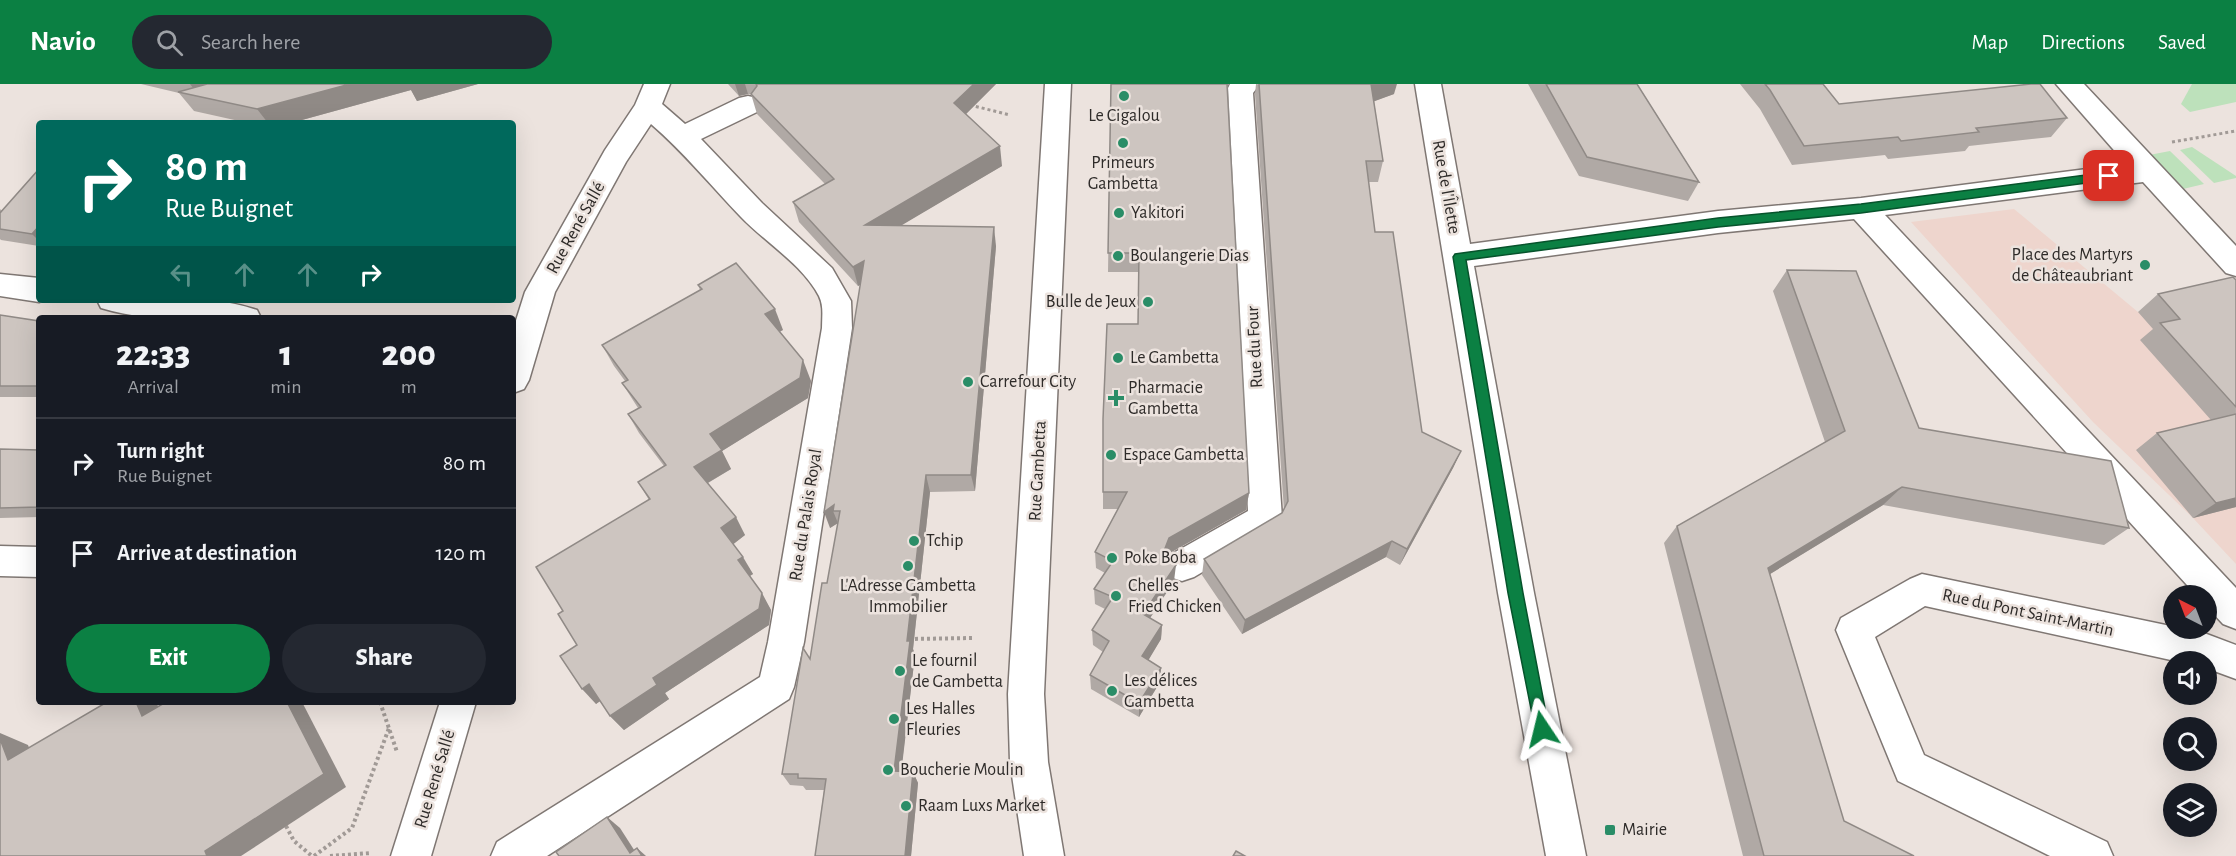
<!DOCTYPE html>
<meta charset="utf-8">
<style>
:root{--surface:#171b24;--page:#242831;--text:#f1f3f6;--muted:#9ea1a6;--line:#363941;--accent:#0b8043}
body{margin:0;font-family:"Alegreya Sans",sans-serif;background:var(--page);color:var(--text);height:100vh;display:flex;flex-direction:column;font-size:22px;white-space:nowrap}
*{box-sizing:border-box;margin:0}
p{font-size:20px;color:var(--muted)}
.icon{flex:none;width:33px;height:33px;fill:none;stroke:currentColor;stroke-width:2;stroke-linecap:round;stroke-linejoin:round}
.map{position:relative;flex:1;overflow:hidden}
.sheet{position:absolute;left:36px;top:231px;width:480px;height:390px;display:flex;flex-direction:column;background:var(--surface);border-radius:6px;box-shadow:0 6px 24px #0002}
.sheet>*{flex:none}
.hud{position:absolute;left:36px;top:36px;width:480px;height:183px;border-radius:6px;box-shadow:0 6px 24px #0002;background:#00695c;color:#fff;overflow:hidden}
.needle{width:39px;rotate:318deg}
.controls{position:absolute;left:2163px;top:501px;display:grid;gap:12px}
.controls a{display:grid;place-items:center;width:54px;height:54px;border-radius:50%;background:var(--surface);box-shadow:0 6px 24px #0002;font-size:30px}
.pin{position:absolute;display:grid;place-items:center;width:51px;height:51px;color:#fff;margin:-26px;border-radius:12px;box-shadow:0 3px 9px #0006}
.me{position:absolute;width:66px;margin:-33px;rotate:350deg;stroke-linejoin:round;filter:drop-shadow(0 0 4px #0008)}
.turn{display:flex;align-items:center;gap:21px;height:126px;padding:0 30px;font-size:27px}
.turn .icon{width:78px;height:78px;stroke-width:2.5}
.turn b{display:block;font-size:42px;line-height:51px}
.lanes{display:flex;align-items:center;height:57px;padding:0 30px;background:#0003;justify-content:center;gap:30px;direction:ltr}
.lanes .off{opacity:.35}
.eta{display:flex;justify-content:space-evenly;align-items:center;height:102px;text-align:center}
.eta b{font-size:36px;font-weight:800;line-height:42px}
.button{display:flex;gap:12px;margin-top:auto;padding:12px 30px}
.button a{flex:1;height:69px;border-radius:36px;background:var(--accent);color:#fff;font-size:24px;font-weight:800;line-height:69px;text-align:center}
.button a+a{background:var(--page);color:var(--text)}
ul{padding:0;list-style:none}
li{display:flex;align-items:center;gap:18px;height:90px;padding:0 30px;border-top:2px solid var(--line)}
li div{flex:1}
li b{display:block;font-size:22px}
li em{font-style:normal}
header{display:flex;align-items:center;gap:36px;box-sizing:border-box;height:84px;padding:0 30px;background:var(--accent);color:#fff}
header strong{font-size:28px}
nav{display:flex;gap:33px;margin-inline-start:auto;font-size:21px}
.search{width:420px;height:54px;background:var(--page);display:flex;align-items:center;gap:15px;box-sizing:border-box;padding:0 21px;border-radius:33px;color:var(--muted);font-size:22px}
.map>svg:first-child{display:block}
.education{fill:#eed5cd}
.green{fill:#bde1bb}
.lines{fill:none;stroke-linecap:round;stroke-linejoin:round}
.minor-casing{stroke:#7f7773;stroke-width:3}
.path-far1{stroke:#a19a96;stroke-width:3;stroke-dasharray:3 3;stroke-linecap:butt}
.path{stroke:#a19a96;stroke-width:4;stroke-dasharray:3 3;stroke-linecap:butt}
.minor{fill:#fff;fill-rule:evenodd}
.wall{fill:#b0a9a5}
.shaded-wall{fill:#908a86}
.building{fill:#cdc5c0;stroke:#908a86;stroke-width:1.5}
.route{fill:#0b8043;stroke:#07532c;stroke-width:1.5}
.poi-dot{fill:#2a8d67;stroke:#ece3de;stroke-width:2}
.labels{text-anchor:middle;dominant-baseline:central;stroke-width:5;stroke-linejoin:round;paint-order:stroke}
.poi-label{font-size:18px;fill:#2e2b29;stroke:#ece3de;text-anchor:start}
.street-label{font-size:18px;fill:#2e2b29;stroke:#ece3de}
</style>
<header>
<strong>Navio</strong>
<div class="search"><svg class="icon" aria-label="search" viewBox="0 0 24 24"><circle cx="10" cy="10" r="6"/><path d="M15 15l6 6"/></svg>Search here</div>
<nav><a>Map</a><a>Directions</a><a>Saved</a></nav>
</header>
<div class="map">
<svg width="2236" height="772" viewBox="0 0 2236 772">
<rect width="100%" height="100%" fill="#ece3de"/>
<polygon class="education" points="2014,125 2138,228 2212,211 2236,235 2236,480 2193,434 2093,338 1911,138"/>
<g class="green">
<polygon points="2192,0 2236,0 2236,18 2190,28 2181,20"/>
<polygon points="2192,63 2236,92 2236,94 2214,99 2180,66"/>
<polygon points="2170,67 2204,100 2183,105 2149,71"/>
</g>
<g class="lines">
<defs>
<g id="minor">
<path d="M644 0H670L662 20 685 40 739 14 748 12 757 14 761 21 757 28 701 55 762 119 832 184 851 217 852 244 804 558 794 603 789 615 547 772H491L497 758 760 593 768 558 822 244C822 233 824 222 819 212 802 180 766 159 741 133 711 102 684 68 651 40L626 78 555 208 529 296 524 305 513 309V246L525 208 605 66 635 21Z"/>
<polygon points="1045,0 1071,0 1044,610 1048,678 1064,772 1024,772 1010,678 1008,610"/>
<polygon points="1230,0 1260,0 1253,9 1282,434 1277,444 1194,493 1182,497 1170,493 1165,482 1170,471 1248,427 1227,6"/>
<polygon points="1415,0 1441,0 1470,160 1718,127 1861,114 2126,80 2056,0 2084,0 2236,162 2236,192 2226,189 2143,98 1885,131 2236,504 2236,545 2223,540 2206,522 2206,512 2197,512 1854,135 1718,149 1474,182 1534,509 1586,772 1546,772 1498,509"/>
<polygon points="0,190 39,194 39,216 44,216 39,218 0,212"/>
<path d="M97 216C149 216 207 209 257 226L261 234C209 234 152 240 101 224Z"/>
<polygon points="0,462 39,463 39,493 0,492"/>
<polygon points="1922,490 2204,549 2236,561 2236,595 2206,584 2206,578 2180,578 1925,522 1875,553 1924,671 2107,758 2113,772 2050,772 1898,697 1836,546 1841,534 1910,495"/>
<polygon points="440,618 476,618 431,772 391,772"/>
</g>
</defs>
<use href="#minor" class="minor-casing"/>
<g class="path-far1">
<polyline points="970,21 1010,31"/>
<polyline points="2172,58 2236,47"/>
</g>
<g class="path">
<polyline points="909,555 974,554"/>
<polyline points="380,618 397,668"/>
<polyline points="286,742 294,757 312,772"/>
<polyline points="314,772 352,744 389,644"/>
<polyline points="330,772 371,769"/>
</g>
<use href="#minor" class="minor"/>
</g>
<g class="wall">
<polygon points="141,0 478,0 417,17 411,6 291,39 248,39 194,27 179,9"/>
<polygon points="728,0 996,0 966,30 1002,82 901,141 996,162 975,407 930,408 913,565 915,571 901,687 913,688 918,699 911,772 815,772 824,706 806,706 803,702 790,701 782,690 810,575 827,499 838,439 830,444 860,201 858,202 799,138 793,118 825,100 757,30 751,10 748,10 739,12"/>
<polygon points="1111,0 1229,0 1228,2 1249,409 1246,426 1168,470 1167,473 1174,497 1150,534 1162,541 1161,555 1148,576 1161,584 1160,598 1139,633 1091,605 1090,591 1103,568 1093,561 1092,546 1105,525 1095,520 1094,505 1105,489 1096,484 1095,468 1118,425 1103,425 1103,335 1138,240 1138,188 1108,188"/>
<polygon points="1256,0 1394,10 1374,17 1383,77 1378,98 1368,98 1375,148 1422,348 1461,367 1453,384 1400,481 1386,473 1242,550 1202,491 1204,475 1282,429 1284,426 1255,10"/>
<polygon points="1528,0 1637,0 1699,98 1688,117 1579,92"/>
<polygon points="1740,0 1823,0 1839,20 2067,34 2051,53 1969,62 1965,67 1888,75 1885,71 1792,81 1760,25"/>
<polygon points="39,85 39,162 1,156 0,155 0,125 2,127"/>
<polygon points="1787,186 1919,344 2129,444 2104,461 1883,421 1770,490 1844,737 1914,772 1743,772 1664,459 1677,442 1825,358 1773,207"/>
<polygon points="2236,196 2236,423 2193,434 2136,366 2157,349 2211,336 2140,256 2153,245 2138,228 2158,210"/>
<polygon points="698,201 783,246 780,247 811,297 808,314 722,367 731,385 708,399 745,451 733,460 753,490 750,492 771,526 769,541 665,609 669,615 624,646 610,632 600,617 596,620 577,561 563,527 649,416 638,398 664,382 639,349 628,330 638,324 622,299 625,297 614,282 602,261 700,206"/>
<polygon points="0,231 39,237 39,313 0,313"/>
<polygon points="0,365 39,366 39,433 0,434"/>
</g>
<g class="shaded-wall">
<polygon points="190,0 215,0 200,13"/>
<polygon points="350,0 478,0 417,17 411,6 291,39 268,39 257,25"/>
<polygon points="735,0 745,0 748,10 739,12"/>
<polygon points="974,0 996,0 957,39 954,19"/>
<polygon points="1371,0 1397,0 1394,10 1367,20"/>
<polygon points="1000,62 1002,82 870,160 865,141"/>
<polygon points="39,142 39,157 32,150"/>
<polygon points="994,143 996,162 975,407 971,391"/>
<polygon points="864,177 869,196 858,202 853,183"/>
<polygon points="775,225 783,246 773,251 765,230"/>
<polygon points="803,276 811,297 808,314 722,367 731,385 704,401 694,383 710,350"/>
<polygon points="1461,367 1453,384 1400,481 1407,465"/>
<polygon points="926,391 930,408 913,565 915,571 900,699 894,687 907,557"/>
<polygon points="1902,403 1883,421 1752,501 1768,484"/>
<polygon points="1249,409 1246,426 1168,470 1163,483 1164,467 1169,454"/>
<polygon points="2236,414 2236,423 2193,434 2216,419"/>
<polygon points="834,421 833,427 838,439 830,444 824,428"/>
<polygon points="736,433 745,451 731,462 721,444"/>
<polygon points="1392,457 1386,473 1242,550 1245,536"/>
<polygon points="743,473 753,490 748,493 738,476"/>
<polygon points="1176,481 1174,497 1143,545 1143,530"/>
<polygon points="762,509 771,526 769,541 665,609 669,615 624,646 610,632 653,594"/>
<polygon points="1162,541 1161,555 1142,587 1142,572"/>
<polygon points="1161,584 1160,598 1139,633 1139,619"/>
<polygon points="589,600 603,615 596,620 582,605"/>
<polygon points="136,618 154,618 157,620 169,646 142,632"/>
<polygon points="287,618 302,618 346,703 241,772 207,772 205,767"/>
<polygon points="0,649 28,661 39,689 8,676 0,655"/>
<polygon points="913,688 918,699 911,772 905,772"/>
<polygon points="607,733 620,744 638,772 630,769"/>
<polygon points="637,764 646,772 642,772"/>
</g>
<g class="building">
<polygon points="207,0 350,0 257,25 178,8"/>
<polygon points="756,0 974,0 954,19 1000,62 865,141 994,143 971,391 926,391 907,557 910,557 894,687 913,688 905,772 815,772 826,695 798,694 798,690 782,690 803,564 810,575 822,499 827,499 840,427 833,427 834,421 824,428 864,177 853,183 793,118 834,95 751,10 757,2"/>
<polygon points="1111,0 1227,0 1249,409 1169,454 1164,467 1169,478 1176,481 1143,530 1162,541 1142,572 1161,584 1139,619 1090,591 1109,557 1092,546 1113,513 1094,505 1113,477 1095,468 1127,408 1103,408 1103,335 1107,240 1138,240 1139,169 1108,169"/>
<polygon points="1259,0 1371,0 1383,77 1366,77 1375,148 1393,148 1422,348 1461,367 1407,465 1392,457 1245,536 1204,475 1282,429 1288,417"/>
<polygon points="1546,0 1637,0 1699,98 1587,73"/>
<polygon points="1765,0 1823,0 1839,20 2031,0 2040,0 2067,34 1976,44 1979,48 1901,57 1898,53 1804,62 1770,6"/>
<polygon points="39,85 39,142 32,150 0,145 0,129"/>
<polygon points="736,179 775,225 765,230 803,276 800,294 710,350 722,366 694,383 736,433 721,444 743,473 738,476 762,509 759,525 653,594 657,601 610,632 589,600 582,605 560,572 577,561 558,530 563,527 536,483 650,415 638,398 666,381 628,330 641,323 622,299 628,296 602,261 702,205 698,201"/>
<polygon points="1787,186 1856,187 1919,344 2111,377 2129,444 1902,403 1768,484 1844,737 1914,772 1764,772 1677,442 1845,347"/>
<polygon points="2233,193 2236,196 2236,323 2160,239 2180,235 2158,210"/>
<polygon points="0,231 39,237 39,302 0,302"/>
<polygon points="2236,330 2236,414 2216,419 2157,349"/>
<polygon points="0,365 39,366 39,423 0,424"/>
<polygon points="107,618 136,618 142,632 166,618 287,618 324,690 205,767 207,772 0,772 0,655 8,676"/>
<polygon points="607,733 630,769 637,764 642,772 559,772 556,768"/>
<polygon points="1236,767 1245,772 1233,772"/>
</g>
<polygon class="route" points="2109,88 2115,92 2109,96 1861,129 1718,143 1466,176 1523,509 1549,645 1547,650 1542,652 1536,650 1508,509 1453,173 1455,170 1718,134 1861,120"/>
<g class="poi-dot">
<circle cx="1124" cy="12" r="6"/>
<circle cx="1123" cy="59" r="6"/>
<circle cx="1119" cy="129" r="6"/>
<circle cx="1118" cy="172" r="6"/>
<circle cx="2145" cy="181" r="6"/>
<circle cx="1148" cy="218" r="6"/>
<circle cx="1118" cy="274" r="6"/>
<circle cx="968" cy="298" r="6"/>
<path d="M1113 305h6v6h6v6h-6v6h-6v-6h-6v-6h6z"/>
<circle cx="1111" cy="371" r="6"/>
<circle cx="914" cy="457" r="6"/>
<circle cx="1112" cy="474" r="6"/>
<circle cx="908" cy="482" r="6"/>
<circle cx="1116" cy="512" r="6"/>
<circle cx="900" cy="587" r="6"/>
<circle cx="1112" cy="607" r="6"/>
<circle cx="894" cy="635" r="6"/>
<circle cx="888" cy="686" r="6"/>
<circle cx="906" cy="722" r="6"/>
<rect x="1604" y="740" width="12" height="12" rx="3"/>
</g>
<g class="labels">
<g class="poi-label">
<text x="1124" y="32" text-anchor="middle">Le Cigalou</text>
<text x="1123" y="79" text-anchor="middle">Primeurs<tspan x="1123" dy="21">Gambetta</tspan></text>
<text x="1131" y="129">Yakitori</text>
<text x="2133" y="171" text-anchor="end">Place des Martyrs<tspan x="2133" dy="21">de Châteaubriant</tspan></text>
<text x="1130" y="172">Boulangerie Dias</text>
<text x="1136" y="218" text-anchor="end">Bulle de Jeux</text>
<text x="1130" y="274">Le Gambetta</text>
<text x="980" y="298">Carrefour City</text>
<text x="1128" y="304">Pharmacie<tspan x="1128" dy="21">Gambetta</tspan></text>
<text x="1123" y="371">Espace Gambetta</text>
<text x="926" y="457">Tchip</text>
<text x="1124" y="474">Poke Boba</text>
<text x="908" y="502" text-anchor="middle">L'Adresse Gambetta<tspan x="908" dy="21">Immobilier</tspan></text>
<text x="1128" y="502">Chelles<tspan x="1128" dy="21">Fried Chicken</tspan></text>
<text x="912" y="577">Le fournil<tspan x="912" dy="21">de Gambetta</tspan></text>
<text x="1124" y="597">Les délices<tspan x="1124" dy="21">Gambetta</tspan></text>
<text x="906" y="625">Les Halles<tspan x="906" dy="21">Fleuries</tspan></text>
<text x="900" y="686">Boucherie Moulin</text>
<text x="918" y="722">Raam Luxs Market</text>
<text x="1622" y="746">Mairie</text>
</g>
<g class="street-label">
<text transform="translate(1446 103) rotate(80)">Rue de l'Îlette</text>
<text transform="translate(576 144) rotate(-61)">Rue René Sallé</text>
<text transform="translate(1255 263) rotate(-93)">Rue du Four</text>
<text transform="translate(1038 387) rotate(-87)">Rue Gambetta</text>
<text transform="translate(806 431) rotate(-81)">Rue du Palais Royal</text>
<text transform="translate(2028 529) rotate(12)">Rue du Pont Saint-Martin</text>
<text transform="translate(435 695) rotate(-73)">Rue René Sallé</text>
</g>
</g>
</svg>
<div class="controls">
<a><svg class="needle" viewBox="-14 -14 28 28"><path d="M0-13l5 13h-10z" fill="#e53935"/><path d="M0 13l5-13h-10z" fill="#9ea1a6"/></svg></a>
<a><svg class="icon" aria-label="sound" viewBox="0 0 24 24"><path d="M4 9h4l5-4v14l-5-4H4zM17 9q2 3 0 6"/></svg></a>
<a><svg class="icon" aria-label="search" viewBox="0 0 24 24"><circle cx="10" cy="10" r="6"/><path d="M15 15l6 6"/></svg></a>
<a><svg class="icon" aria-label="layers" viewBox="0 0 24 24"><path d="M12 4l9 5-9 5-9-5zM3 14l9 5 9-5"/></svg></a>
</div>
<div class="pin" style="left:2109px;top:92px;background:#d93025"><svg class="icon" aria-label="arrive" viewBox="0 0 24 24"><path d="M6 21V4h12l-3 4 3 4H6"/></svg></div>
<svg class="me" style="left:1542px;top:645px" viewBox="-20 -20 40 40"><path d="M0-17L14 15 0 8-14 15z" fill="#0b8043" stroke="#fff" stroke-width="4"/></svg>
<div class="hud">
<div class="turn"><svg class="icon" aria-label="right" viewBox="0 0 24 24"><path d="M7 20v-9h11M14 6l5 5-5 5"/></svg><div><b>80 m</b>Rue Buignet</div></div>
<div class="lanes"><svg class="icon off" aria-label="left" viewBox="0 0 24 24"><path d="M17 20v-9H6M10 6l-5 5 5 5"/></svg><svg class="icon off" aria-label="ahead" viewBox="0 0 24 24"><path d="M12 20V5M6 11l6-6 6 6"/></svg><svg class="icon off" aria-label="ahead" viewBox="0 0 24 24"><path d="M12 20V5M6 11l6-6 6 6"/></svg><svg class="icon" aria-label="right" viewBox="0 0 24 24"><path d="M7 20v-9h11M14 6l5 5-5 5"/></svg></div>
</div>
<section class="sheet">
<div class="eta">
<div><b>22:33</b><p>Arrival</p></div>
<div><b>1</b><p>min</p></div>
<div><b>200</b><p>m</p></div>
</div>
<ul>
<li><svg class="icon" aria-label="right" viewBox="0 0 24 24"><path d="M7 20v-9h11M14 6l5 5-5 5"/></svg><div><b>Turn right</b><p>Rue Buignet</p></div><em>80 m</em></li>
<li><svg class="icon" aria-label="arrive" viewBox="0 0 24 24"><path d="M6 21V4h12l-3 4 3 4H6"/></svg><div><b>Arrive at destination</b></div><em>120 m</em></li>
</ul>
<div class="button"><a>Exit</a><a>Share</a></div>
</section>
</div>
